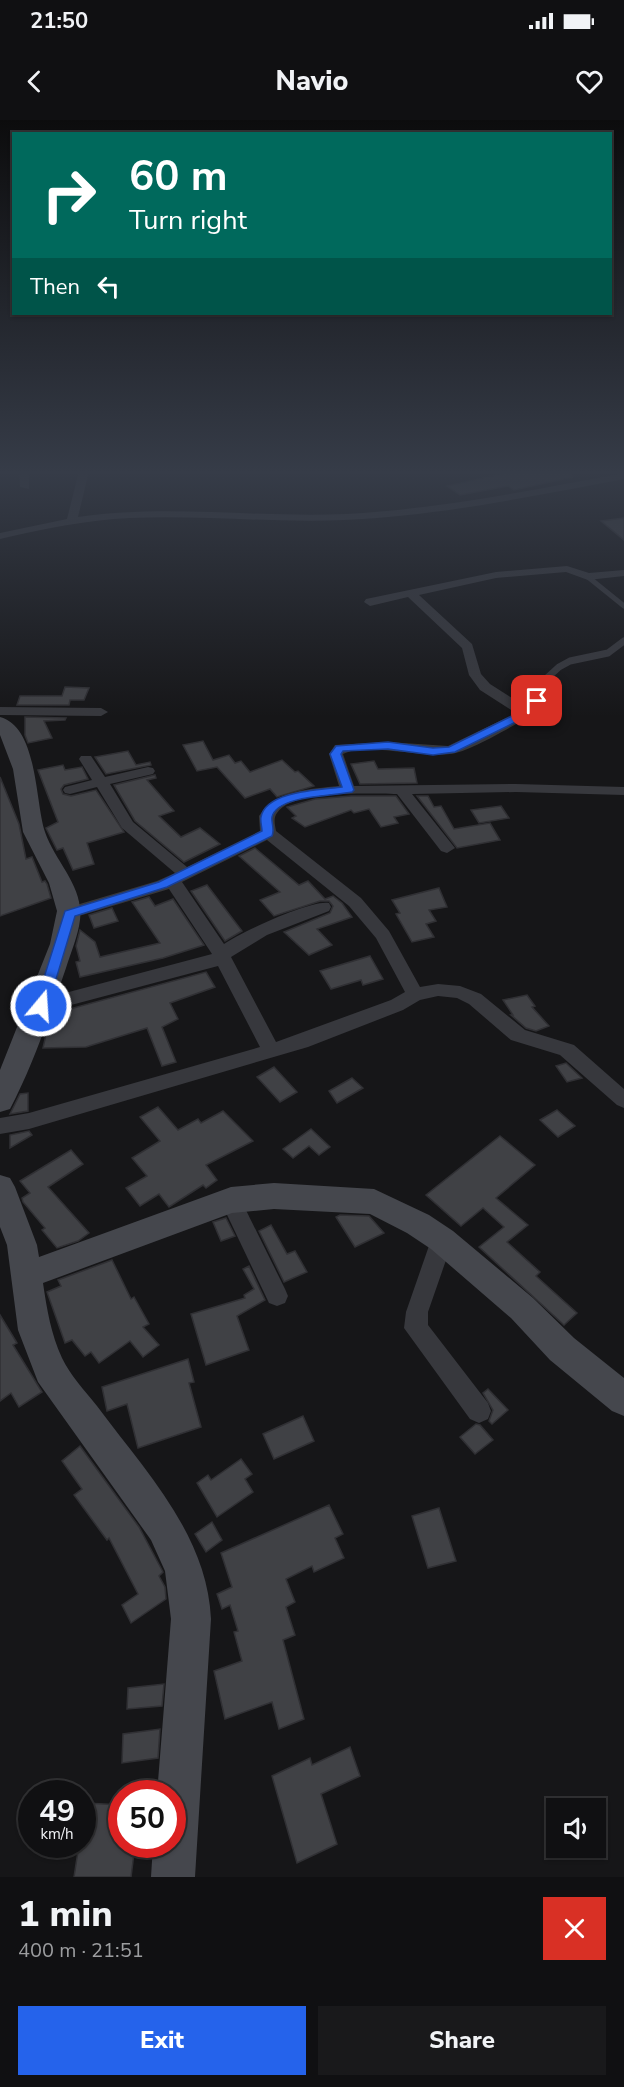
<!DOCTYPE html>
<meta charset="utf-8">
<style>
:root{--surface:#101012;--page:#19191b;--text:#f1f3f6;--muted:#9c9d9f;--line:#303032;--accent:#2563eb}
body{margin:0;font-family:"Nunito Sans",sans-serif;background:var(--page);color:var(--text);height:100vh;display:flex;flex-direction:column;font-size:22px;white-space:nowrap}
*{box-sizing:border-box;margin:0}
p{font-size:20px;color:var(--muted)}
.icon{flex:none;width:33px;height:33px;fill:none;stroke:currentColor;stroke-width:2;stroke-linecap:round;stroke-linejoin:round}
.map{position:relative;height:1757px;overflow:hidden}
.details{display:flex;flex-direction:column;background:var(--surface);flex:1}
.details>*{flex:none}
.banner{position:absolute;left:12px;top:12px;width:600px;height:183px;border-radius:0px;box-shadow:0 2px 4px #0004,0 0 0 2px var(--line);background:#00695c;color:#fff;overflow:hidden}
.controls{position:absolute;left:546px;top:1678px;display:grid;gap:12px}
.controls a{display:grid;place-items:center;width:60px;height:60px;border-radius:0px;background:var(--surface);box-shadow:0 2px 4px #0004,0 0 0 2px var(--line);font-size:30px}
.speed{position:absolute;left:18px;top:1660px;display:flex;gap:12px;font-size:30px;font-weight:700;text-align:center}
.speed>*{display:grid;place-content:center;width:78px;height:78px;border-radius:50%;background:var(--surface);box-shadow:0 2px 4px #0004,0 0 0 2px var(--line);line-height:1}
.speed small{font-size:15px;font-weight:400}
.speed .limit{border:9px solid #d22;background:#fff;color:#111}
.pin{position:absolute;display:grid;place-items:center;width:51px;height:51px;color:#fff;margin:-26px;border-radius:12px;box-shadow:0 3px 9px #0006}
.me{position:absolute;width:66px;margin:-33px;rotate:18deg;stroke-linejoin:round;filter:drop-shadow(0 0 4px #0008)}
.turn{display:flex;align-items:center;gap:21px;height:126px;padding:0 18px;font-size:27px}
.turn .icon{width:78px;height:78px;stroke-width:2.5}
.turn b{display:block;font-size:42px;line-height:51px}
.then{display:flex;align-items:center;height:57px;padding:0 18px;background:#0003;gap:12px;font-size:22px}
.round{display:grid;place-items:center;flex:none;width:63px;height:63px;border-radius:0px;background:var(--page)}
.summary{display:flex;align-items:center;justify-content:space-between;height:102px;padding:0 18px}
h1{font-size:36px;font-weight:800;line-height:45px}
.primary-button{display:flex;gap:12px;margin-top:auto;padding:12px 18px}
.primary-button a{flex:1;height:69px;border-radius:0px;background:var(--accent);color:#fff;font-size:24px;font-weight:800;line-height:69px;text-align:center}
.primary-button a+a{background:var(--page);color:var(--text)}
.status{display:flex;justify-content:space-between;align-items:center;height:42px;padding:0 30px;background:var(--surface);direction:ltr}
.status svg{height:16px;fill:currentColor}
header{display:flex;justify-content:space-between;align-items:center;height:78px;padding:0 18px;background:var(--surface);font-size:27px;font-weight:800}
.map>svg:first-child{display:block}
.building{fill:#404145;stroke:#303034;stroke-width:1.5}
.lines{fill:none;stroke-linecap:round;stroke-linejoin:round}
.lane-far1{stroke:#37383d;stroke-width:5}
.lane{stroke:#37383d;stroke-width:7}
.street{fill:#37383d;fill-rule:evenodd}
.secondary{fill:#45474d;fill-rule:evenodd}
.route{fill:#2563eb;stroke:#184099;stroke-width:1.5}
</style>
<div class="status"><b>21:50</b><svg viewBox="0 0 49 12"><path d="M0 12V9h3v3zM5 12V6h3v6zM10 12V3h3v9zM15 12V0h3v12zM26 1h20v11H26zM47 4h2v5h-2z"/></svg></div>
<header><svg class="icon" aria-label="back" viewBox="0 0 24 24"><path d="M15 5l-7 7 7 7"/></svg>Navio<svg class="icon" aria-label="heart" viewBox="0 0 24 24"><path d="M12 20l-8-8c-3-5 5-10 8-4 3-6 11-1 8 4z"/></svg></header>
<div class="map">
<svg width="624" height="1757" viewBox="0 0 624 1757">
<rect width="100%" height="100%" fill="#161618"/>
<g class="building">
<polygon points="515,351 572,351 573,357 514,370 508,366 460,375 447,366"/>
<polygon points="624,398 624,420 601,401"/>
<polygon points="65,567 89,568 84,580 70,580 69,585 17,585 20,576 62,576"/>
<polygon points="25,597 66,598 65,600 44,601 52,618 28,623 25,615"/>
<polygon points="203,621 213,640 229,635 235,643 241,641 250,652 282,640 295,652 298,651 314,666 277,677 270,669 245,678 217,647 197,651 183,625"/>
<polygon points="128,631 136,645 150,642 151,645 106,654 95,637"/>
<polygon points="374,641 378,649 414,648 417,663 360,664 351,644"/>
<polygon points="63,645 65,650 82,647 88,659 64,665 61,669 63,674 71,676 96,670 124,712 87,723 94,744 73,750 63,728 57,730 46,708 58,702 38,650"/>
<polygon points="155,655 156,658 147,660 174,691 159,696 181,717 200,708 220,724 184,742 135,701 114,665"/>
<polygon points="0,657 19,704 26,739 32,737 42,762 45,761 47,764 51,778 0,796"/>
<polygon points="351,676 396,676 409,694 394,697 398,703 381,707 369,689 354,693 351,690 305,707 292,698 296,696 287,687 315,679"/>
<polygon points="417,676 428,676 434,687 441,686 454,709 490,703 500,720 457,728"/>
<polygon points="501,686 509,698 479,703 471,690"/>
<polygon points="255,728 299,765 308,761 325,779 333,776 342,783 352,797 317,809 332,825 309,835 284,812 330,793 333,786 329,781 320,781 274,796 260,780 280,772 239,736"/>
<polygon points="207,765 242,811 225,821 191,771"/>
<polygon points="439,768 447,787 429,790 436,801 426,804 434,817 412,822 396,794 400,793 392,780"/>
<polygon points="149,777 155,786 173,779 204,825 163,838 80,857 76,842 80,841 76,826 80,810 95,822 100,837 160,823 132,782"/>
<polygon points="112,788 118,801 94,808 89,795"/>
<polygon points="370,836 383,859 363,865 361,860 331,869 320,851"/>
<polygon points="206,852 215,867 170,883 178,899 162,907 176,942 162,946 147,908 86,927 43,928 47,910 60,910 55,893"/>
<polygon points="527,875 535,886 532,887 549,906 536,911 526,908 511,895 513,895 503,880"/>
<polygon points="566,943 582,958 567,962 556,946"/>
<polygon points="274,947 297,972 280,982 257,957"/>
<polygon points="352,958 363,968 337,983 329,971"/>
<polygon points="28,973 28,991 10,994 20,974"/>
<polygon points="158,987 178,1010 198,999 201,1003 223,991 253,1021 206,1045 217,1060 206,1068 203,1065 169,1087 159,1074 140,1086 126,1068 147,1056 132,1038 160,1021 140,997"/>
<polygon points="557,990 575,1006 558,1017 540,1000"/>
<polygon points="311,1009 330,1027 319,1035 309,1026 293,1038 283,1029"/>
<polygon points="29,1011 32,1015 10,1028 10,1015"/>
<polygon points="500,1016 535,1045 496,1078 528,1105 507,1122 540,1152 536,1156 577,1193 564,1205 479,1127 504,1107 483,1088 461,1106 426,1075"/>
<polygon points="71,1030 83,1044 48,1067 89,1113 78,1121 57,1128 42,1110 45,1108 23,1082 22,1078 30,1073 20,1061"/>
<polygon points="340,1095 369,1096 384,1113 355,1127 336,1097"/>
<polygon points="226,1098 235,1116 221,1121 213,1102"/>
<polygon points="271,1105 287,1134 295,1131 307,1152 284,1162 259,1111"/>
<polygon points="112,1140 131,1179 134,1177 149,1204 143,1207 159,1225 143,1237 130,1221 99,1243 91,1232 85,1236 72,1220 65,1223 47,1172 61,1166 58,1160"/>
<polygon points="249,1146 265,1180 237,1196 249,1230 206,1245 191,1194 245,1178 244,1175 254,1169 243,1149"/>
<polygon points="0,1195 17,1223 13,1225 42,1272 19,1287 11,1273 0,1281"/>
<polygon points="188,1239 194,1262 189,1263 201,1307 138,1328 127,1284 107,1291 102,1267"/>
<polygon points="488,1269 508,1290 492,1304 489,1301 493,1290 483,1273"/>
<polygon points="303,1296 314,1321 274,1339 263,1314"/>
<polygon points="476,1304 480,1305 493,1320 475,1334 460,1317"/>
<polygon points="80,1326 139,1407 163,1452 159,1456 165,1467 166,1479 131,1503 122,1485 138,1474 109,1418 107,1420 74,1375 82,1369 62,1341"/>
<polygon points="241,1339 252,1354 245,1359 253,1372 217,1397 197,1363 208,1355 211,1360"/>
<polygon points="329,1385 343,1414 335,1418 344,1438 314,1452 312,1446 286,1459 295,1482 286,1487 295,1515 283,1520 304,1599 279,1609 272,1582 225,1599 214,1551 242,1541 234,1512 238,1511 230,1485 222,1489 217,1474 232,1467 221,1433"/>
<polygon points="439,1388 456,1441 428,1448 412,1396"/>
<polygon points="212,1402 222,1420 206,1432 195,1414"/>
<polygon points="164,1564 162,1586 127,1589 128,1568"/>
<polygon points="160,1609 158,1638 122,1643 123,1614"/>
<polygon points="350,1627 360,1656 321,1674 337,1724 297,1743 272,1656 310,1638 312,1645"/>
<polygon points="85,1683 122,1685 122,1725 135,1725 131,1757 74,1757 79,1725 82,1725"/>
</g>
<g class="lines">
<polyline class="lane-far1" points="588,457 624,486"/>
<polyline class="lane" points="526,593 548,557 559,547 570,541 608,533 624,521"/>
<g class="street">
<polygon points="19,351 29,351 29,369 20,367"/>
<path d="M79 351H89L78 397C167 384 257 398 346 394 440 389 532 370 624 353V359C532 376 439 396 344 400 273 403 202 395 130 398 86 400 43 409 0 419V413L67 399Z"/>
<path d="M567 446 589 453 624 450V456L588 460 566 452 496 458 419 475 472 524 481 554 490 564 531 590V596C511 606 470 632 450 634 422 638 365 622 343 634L354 666 516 664 624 667V675L516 672 412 674 455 728 447 733 441 731 397 674C370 674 293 669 277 693 273 698 275 705 276 711L361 778 389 811 420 867 438 864 460 866 481 874 525 910 574 925 624 969V988L617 985 560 935 511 920 469 884 457 878 438 876 420 880 403 890 308 927 29 1009 0 1014V998L29 993 260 927 218 846 41 893 35 891 32 886 35 881 212 834 169 769 69 799 63 797 61 793 63 789 157 761 175 753 122 708 97 667 70 674 65 673 63 670 65 667 92 660 79 639 81 636H91L105 657 148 647 153 648 155 651 153 654 110 664 133 702 187 747 260 711 259 696C276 670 310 669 339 666L329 634 335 625 388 622 448 626 516 593 480 570 469 555 462 528 408 477 370 486 364 482 366 479 496 452ZM267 720 349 786 376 818 405 872 391 880 276 922 231 837 267 815 329 791 331 787 329 783C312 779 239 813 224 824L182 762Z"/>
<polygon points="0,587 101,588 108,592 101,596 0,595"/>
<polygon points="231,1071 238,1074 285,1169 288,1176 285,1183 277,1186 269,1183 220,1080 224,1074"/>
<polygon points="442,1111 450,1113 453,1120 428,1192 428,1205 488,1283 491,1291 488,1299 479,1303 470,1299 404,1208 406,1192 431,1120 434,1113"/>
</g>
<g class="secondary">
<path d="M0 597C38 607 35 682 45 712 55 742 84 766 80 800 78 816 71 832 66 848 50 895 33 945 10 989L0 992V950L50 824 57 791 49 763 23 712 13 649 0 615Z"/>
<path d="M0 1055 10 1058 15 1067 37 1125 39 1137 231 1067 274 1063 374 1069 429 1095 453 1111 533 1178 574 1218 624 1258V1296L612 1291 550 1240 511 1198 431 1129 407 1113 370 1094 274 1089 232 1093 43 1163C47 1190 51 1214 62 1238 70 1255 85 1271 97 1286 145 1351 207 1414 211 1499L195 1757H151L153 1725H172V1674H157L171 1499 165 1451 151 1420 38 1262 18 1210 7 1125 0 1107Z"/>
</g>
</g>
<linearGradient id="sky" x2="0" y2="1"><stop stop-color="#0c0c0d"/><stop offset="0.59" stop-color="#363c48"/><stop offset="1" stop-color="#363c48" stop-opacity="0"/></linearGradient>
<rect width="624" height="597" fill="url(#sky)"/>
<path class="route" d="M537 578 542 581 530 595 455 632 433 635 388 629 343 631 341 634 354 670 352 672C334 676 277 675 272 697 271 703 275 709 272 716L167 767 75 796 48 886 46 889H37L35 886 65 791 159 762 262 711C262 707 260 701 261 697 266 671 320 670 342 667L330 634 336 626 388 622 433 628 449 627 522 591Z"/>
</svg>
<div class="controls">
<a><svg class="icon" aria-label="sound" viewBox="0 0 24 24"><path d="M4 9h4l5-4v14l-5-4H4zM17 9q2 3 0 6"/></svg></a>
</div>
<div class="speed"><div>49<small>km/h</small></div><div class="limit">50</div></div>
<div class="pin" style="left:537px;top:581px;background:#d93025"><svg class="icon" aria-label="arrive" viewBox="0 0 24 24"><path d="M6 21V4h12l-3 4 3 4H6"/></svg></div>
<svg class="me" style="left:41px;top:886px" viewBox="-20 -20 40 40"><circle r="17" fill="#2563eb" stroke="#fff" stroke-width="3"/><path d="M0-11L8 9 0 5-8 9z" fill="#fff"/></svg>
<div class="banner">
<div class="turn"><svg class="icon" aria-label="right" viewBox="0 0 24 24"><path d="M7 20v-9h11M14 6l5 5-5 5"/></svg><div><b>60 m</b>Turn right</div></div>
<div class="then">Then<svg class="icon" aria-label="left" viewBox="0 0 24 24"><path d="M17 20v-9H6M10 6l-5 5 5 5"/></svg></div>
</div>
</div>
<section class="details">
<div class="summary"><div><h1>1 min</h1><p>400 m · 21:51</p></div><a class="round" style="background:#d93025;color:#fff"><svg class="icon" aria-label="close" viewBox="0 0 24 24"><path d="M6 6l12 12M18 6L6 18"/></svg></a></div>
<div class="primary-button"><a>Exit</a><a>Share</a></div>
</section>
